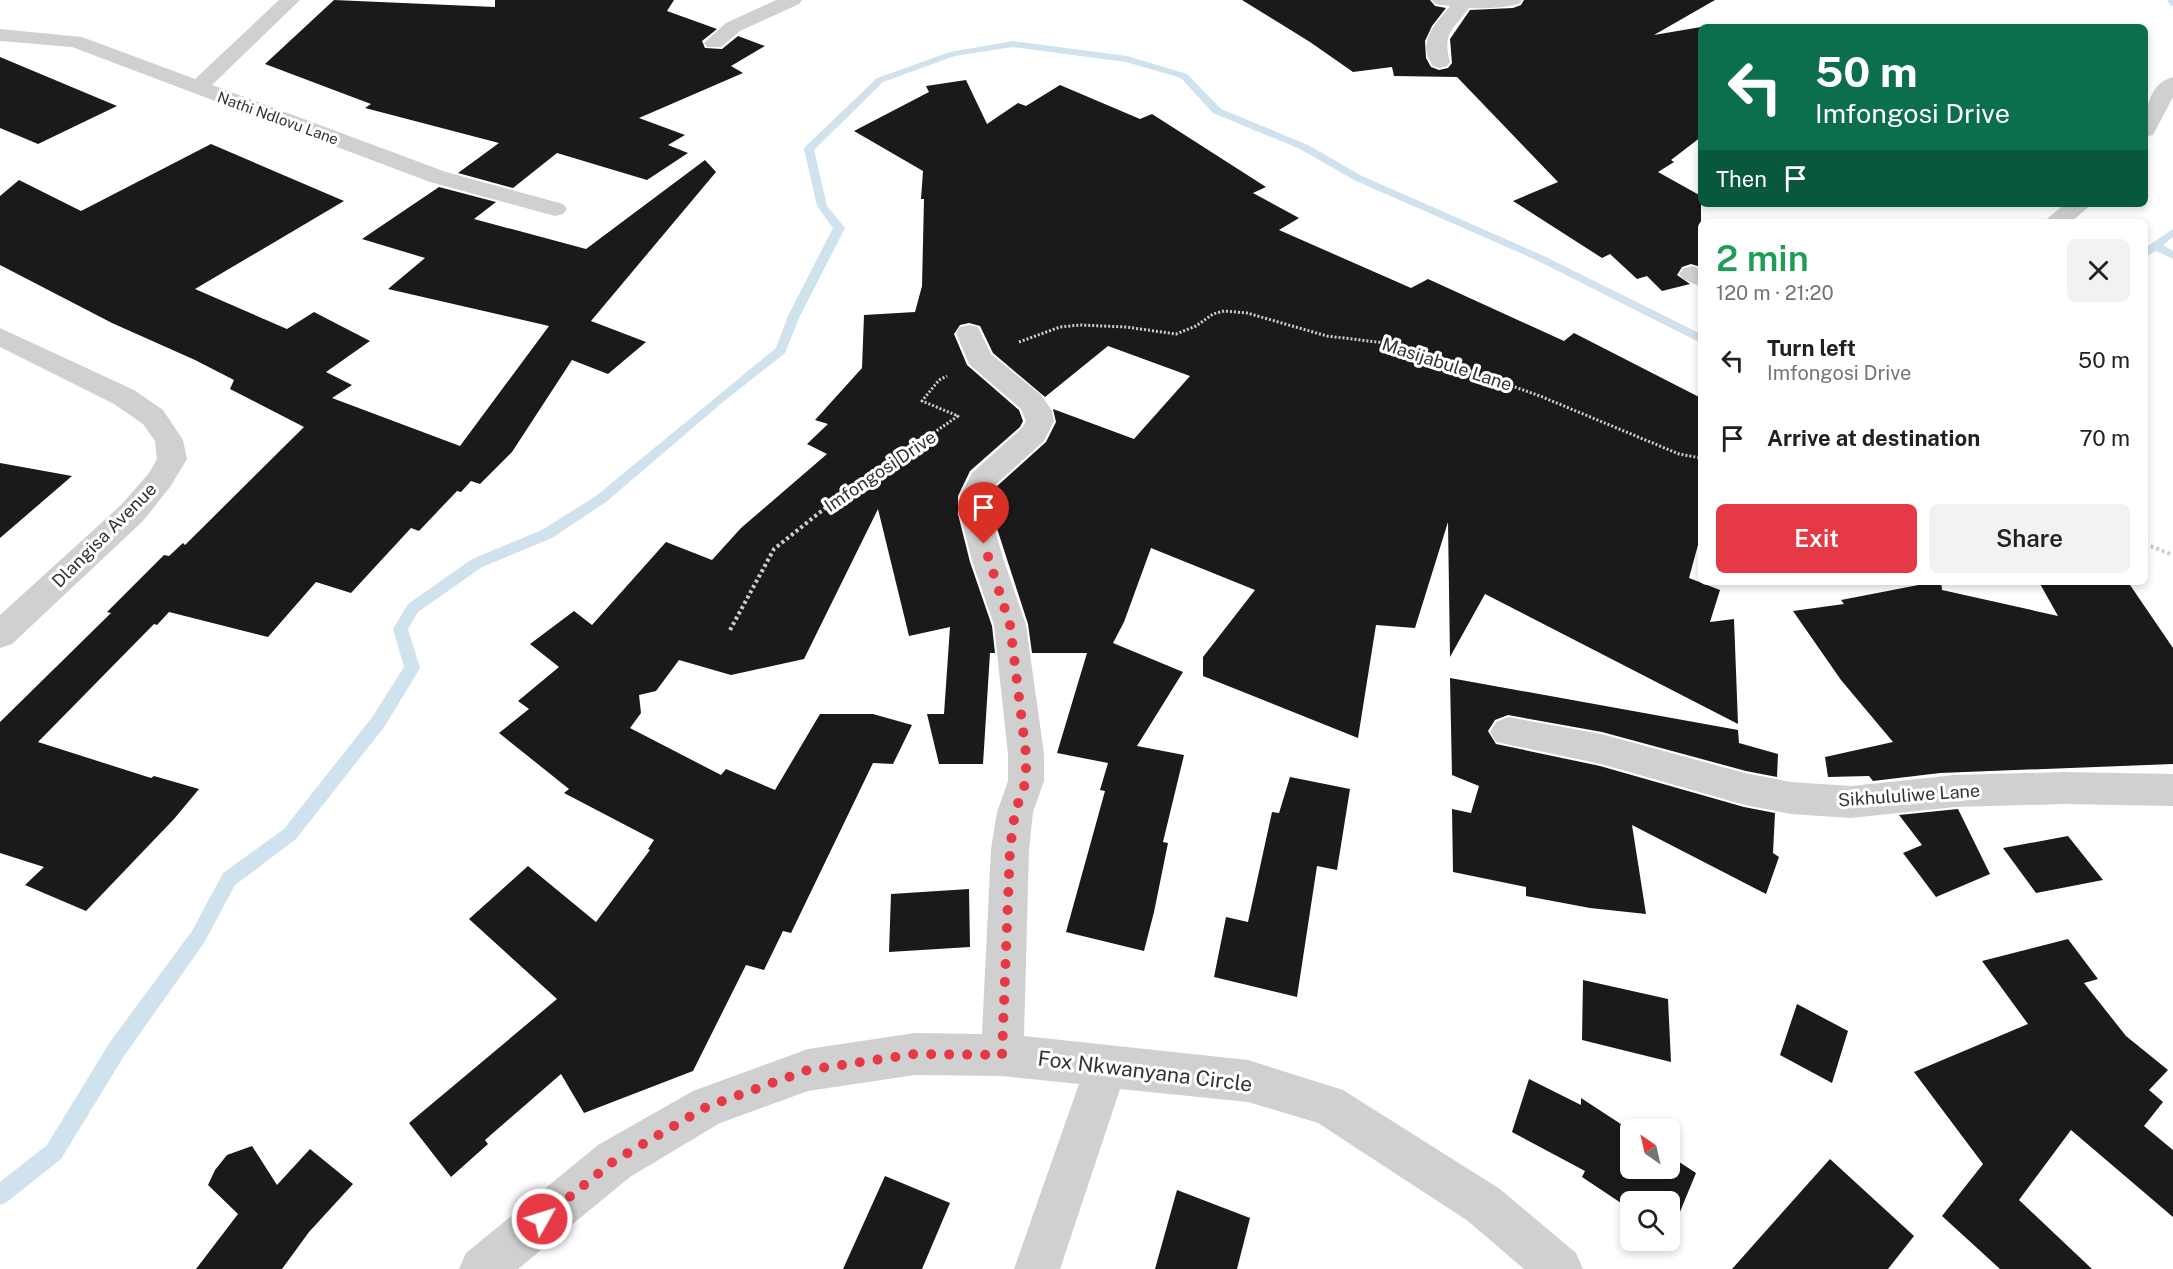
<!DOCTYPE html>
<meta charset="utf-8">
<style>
:root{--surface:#fff;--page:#f2f2f2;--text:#202124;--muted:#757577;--accent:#e63946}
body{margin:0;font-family:"Public Sans",sans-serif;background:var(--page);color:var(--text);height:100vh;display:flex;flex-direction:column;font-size:22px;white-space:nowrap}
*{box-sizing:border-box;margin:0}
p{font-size:20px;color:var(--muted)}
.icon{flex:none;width:33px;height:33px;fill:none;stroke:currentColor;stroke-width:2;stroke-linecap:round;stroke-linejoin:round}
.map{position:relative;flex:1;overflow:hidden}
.panel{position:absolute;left:1698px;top:219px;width:450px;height:366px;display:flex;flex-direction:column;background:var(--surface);border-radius:9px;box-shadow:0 3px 9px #0003}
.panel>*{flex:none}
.guide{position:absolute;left:1698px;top:24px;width:450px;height:183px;border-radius:9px;box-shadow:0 3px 9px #0003;background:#0b6e4f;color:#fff;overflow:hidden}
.needle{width:39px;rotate:326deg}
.tools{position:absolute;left:1620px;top:1119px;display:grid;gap:12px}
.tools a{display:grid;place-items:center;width:60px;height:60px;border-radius:9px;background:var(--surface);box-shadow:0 3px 9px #0003;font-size:30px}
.pin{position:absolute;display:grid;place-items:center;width:51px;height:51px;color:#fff;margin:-62px -26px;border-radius:50% 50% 50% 0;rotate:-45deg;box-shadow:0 0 6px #0007}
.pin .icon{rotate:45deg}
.me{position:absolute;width:66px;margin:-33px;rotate:51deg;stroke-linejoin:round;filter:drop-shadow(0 0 4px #0008)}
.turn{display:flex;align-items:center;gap:21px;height:126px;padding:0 18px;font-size:27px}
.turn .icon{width:78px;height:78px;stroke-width:2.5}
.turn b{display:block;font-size:42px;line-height:51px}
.then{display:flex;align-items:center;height:57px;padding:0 18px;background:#0003;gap:12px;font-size:22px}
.round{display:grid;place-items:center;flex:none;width:63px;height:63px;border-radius:9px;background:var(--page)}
.head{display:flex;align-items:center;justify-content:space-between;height:102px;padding:0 18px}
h1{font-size:36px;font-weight:600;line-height:45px;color:#1e9e55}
.action{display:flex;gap:12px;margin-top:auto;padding:12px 18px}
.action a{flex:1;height:69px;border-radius:9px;background:var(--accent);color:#fff;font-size:24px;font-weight:600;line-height:69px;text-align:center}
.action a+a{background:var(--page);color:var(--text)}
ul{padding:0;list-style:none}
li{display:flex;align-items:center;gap:18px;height:78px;padding:0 18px}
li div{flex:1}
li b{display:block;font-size:22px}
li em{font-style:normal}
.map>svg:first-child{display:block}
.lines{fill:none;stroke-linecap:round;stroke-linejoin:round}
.stream{fill:#cfe2ee;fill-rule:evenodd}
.building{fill:#1a1a1a}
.path-far1{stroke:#cdcdcd;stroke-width:3;stroke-dasharray:2 2;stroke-linecap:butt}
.path{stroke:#cdcdcd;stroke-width:4;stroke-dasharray:3 3;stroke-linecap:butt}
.minor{fill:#d0d0d0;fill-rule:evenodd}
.route{stroke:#e63946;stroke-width:10;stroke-dasharray:0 18}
.labels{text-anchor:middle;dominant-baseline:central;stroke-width:6;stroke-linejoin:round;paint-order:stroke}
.far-street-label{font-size:15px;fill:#333;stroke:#fff}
.street-label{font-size:18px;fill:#333;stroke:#fff}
.near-street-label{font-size:21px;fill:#333;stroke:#fff}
</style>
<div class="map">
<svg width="2173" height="1269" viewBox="0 0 2173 1269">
<rect width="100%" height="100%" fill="#fff"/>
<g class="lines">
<g class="stream">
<polygon points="2167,0 2173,0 2173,6 2170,5"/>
<polygon points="1013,41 1127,56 1187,74 1221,109 1308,145 1362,176 1544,256 1701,334 1701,343 1536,260 1354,180 1300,149 1213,113 1181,78 1126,62 1013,47 955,56 883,82 814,150 827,206 845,228 800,316 785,353 723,402 606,502 552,538 482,567 418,612 408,629 420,668 385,726 296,839 235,885 204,943 124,1056 61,1159 7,1202 0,1205 0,1182 47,1145 110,1042 192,931 223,873 284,829 373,716 404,667 393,629 408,604 472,559 542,530 596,496 776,348 788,316 833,228 817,206 804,149 805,147 877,78 950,52"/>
<polygon points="2173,229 2173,237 2163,245 2173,251 2173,259 2156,251 2145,257 2145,248"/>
</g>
</g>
<g class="building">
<polygon points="334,0 495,7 495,0 674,0 667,11 717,29 702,41 705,48 722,49 738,36 765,46 731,66 743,73 639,118 685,135 668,145 688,153 647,180 557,153 513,188 458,173 499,143 365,108 371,104 265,64"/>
<polygon points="1242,0 1430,0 1435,6 1446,8 1432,26 1425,41 1426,58 1431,67 1439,70 1448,68 1452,63 1450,39 1470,10 1513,8 1521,5 1524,0 1715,0 1654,35 1701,27 1701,137 1671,160 1674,162 1658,172 1701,196 1701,267 1691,264 1682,267 1677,275 1690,284 1662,291 1647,276 1637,279 1610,254 1602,258 1513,201 1558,182 1457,77 1394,76 1392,67 1353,72 1310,42"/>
<polygon points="0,57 117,106 38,144 0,128"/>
<polygon points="966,80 987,124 1018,103 1026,106 1060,85 1140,119 1152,114 1266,187 1253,193 1299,218 1279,230 1411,288 1428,279 1564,341 1574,333 1701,398 1701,534 1689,578 1720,590 1710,622 1734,619 1738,724 1485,594 1450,657 1448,522 1415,628 1376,625 1358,738 1203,676 1203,657 1255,590 1151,548 1124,622 1113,643 1183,672 1137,746 1184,755 1163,842 1168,843 1154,912 1144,951 1066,932 1105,791 1100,790 1108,763 1057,753 1087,653 1032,653 1028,624 992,513 992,496 996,487 1046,442 1056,422 1053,409 1134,439 1190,376 1108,346 1045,397 993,353 980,326 969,323 960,325 954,334 967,365 1019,410 1023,421 1020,427 970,471 958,496 958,514 970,562 992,626 995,653 990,653 983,764 939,764 927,714 944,714 950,627 909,636 878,509 804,659 731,675 679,660 656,691 639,695 641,713 630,728 721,775 726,769 775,790 820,714 873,714 912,725 893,764 873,763 791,933 783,931 764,970 746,965 693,1071 584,1113 561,1074 485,1140 488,1144 451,1177 409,1123 557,999 469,919 528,866 596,922 650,850 648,849 654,840 564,793 569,789 499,733 529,709 518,701 559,667 530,644 574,611 592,625 666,542 712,560 741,528 827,454 807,444 828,424 815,420 862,368 864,315 915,312 922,286 924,199 921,199 923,171 854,131 929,92 926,86"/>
<polygon points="211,144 344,201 195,289 287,329 314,312 370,341 326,372 352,385 332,398 460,446 549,326 388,289 425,258 362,239 439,187 496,202 474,219 586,249 705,160 716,172 591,321 646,342 608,374 572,360 512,452 480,484 471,481 461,492 457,491 419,531 411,528 351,593 316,582 268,637 169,612 157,625 154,624 38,742 151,778 154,776 199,789 174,819 86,911 25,885 44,867 0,853 0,722 111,613 107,612 164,555 169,556 183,543 185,545 304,427 230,389 234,380 195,360 112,323 0,265 0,196 19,180 81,211"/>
<polygon points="0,463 72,476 0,538"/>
<polygon points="1934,582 1941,582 1942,590 2058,616 2039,582 2128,582 2173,648 2173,764 1940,773 1873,781 1869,776 1828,777 1825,757 1893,742 1841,680 1793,611 1844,604 1841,600"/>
<polygon points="1450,678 1738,730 1739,743 1778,754 1777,777 1746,771 1602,732 1508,715 1495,720 1488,731 1496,744 1600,766 1744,807 1775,813 1773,853 1779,857 1766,894 1632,825 1646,914 1590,908 1526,896 1526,887 1453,872 1452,809 1471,813 1479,786 1452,775"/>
<polygon points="1290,777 1350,789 1337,870 1317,866 1297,997 1214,977 1226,917 1248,922 1272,812 1279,813"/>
<polygon points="1958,809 1990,874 1936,897 1903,853 1922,845 1899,815"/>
<polygon points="2068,836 2103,880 2036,893 2003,848"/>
<polygon points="969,889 970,947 889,952 891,894"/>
<polygon points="2068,939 2098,979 2084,983 2126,1036 2168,1070 2149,1090 2163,1102 2144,1126 2173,1150 2173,1217 2071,1130 2019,1200 2092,1269 2000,1269 1942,1216 1983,1164 1914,1072 2028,1024 1982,961"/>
<polygon points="1583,980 1668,999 1671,1062 1582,1040"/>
<polygon points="1797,1004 1848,1031 1832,1083 1780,1055"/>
<polygon points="1529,1079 1581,1105 1581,1098 1630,1130 1630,1168 1670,1168 1670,1156 1696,1173 1670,1236 1670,1202 1630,1202 1630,1209 1582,1177 1585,1171 1512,1132"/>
<polygon points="252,1146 277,1185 310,1149 353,1184 309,1232 282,1269 196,1269 238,1214 208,1185 215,1170 227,1155"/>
<polygon points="1830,1159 1914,1236 1888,1269 1732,1269"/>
<polygon points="885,1176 950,1203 922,1269 843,1269"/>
<polygon points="1177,1190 1250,1218 1237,1269 1155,1269"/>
</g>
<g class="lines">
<g class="path-far1">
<polyline points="1019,342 1060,327 1080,325 1126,327 1176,334 1196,326 1213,314 1224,311 1247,313 1327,336 1394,344 1540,396 1679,454 1701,458"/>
<polyline points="838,499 958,416 922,401 939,380 947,376"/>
</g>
<g class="path">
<polyline points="2145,544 2173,555"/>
<polyline points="730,630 774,549 839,497"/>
</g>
<g class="minor">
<polygon points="279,0 300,0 212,85 446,172 563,204 567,209 563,214 555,216 430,182 72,47 0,41 0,29 82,37 195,79"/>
<polygon points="776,0 802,0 799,4 740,31 721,47 707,47 704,43 726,23"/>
<path d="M1432 0H1522L1519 4C1502 8 1486 9 1469 8 1453 30 1442 33 1450 62L1447 66 1440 68 1433 66C1416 42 1435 25 1450 6L1435 4Z"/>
<path d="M2173 77V97L2153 135 2145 137C2145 115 2147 83 2173 77Z"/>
<polygon points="2065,204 2092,204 2071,222 2043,222"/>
<polygon points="1692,266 1701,269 1701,287 1683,279 1679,274 1683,269"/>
<polygon points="969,325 978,327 991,354 1041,395 1052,411 1054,421 1044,441 994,486 990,496 990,513 1004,561 1026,625 1044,754 1044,781 1033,812 1029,849 1024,1036 1248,1060 1343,1090 1500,1189 1576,1253 1583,1269 1524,1269 1468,1221 1318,1123 1248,1102 1120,1089 1060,1269 1014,1269 1079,1084 1002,1076 915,1075 808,1091 720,1123 630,1177 518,1269 459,1269 466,1253 598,1145 693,1091 808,1049 915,1033 982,1034 991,849 997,812 1008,781 1008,754 994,625 972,561 960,513 960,496 972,473 1022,428 1026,421 1021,409 969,364 956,333 960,327"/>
<polygon points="0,328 134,390 163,410 183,440 187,459 170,487 143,521 12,644 0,648 0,615 121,505 149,473 157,459 155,441 143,424 114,404 0,347"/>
<polygon points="1508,717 1601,734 1745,773 1791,782 1851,786 1955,775 2064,772 2173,774 2173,806 2064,804 1955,807 1851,818 1791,814 1745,805 1601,764 1496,742 1490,732 1496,722"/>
</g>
</g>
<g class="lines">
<polyline class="route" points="542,1219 614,1161 708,1106 728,1099 808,1070 915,1054 1002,1055 1010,849 1015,812 1026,781 1026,754 1010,625 984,544"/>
</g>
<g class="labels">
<g class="far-street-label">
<text transform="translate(278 118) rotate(20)">Nathi Ndlovu Lane</text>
</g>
<g class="street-label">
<text transform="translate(1447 364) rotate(18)">Masijabule Lane</text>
<text transform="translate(880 471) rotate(-34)">Imfongosi Drive</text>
<text transform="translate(104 535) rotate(-45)">Dlangisa Avenue</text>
<text transform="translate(1909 795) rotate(-4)">Sikhululiwe Lane</text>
</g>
<g class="near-street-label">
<text transform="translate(1145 1071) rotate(7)">Fox Nkwanyana Circle</text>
</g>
</g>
</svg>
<div class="tools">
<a><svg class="needle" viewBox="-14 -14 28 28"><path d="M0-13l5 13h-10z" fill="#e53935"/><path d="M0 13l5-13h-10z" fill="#757577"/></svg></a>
<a><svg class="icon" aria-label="search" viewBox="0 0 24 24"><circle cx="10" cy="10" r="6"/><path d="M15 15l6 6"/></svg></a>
</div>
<div class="pin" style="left:984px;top:544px;background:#d93025"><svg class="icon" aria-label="arrive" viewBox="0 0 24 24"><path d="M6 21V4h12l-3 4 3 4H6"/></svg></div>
<svg class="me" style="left:542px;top:1219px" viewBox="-20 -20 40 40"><circle r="17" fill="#e63946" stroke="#fff" stroke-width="3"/><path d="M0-11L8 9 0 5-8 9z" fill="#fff"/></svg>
<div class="guide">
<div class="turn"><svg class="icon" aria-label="left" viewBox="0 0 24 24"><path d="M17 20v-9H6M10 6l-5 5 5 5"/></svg><div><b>50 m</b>Imfongosi Drive</div></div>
<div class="then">Then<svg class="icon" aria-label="arrive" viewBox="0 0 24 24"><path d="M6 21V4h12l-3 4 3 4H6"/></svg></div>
</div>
<section class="panel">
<div class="head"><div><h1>2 min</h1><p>120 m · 21:20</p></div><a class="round"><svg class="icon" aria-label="close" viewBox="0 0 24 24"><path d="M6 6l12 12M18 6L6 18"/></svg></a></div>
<ul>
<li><svg class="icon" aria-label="left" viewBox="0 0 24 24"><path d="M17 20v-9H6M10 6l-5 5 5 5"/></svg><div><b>Turn left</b><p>Imfongosi Drive</p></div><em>50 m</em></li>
<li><svg class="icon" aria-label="arrive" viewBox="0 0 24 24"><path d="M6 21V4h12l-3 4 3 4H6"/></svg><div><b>Arrive at destination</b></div><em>70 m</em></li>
</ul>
<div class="action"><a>Exit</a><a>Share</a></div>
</section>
</div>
